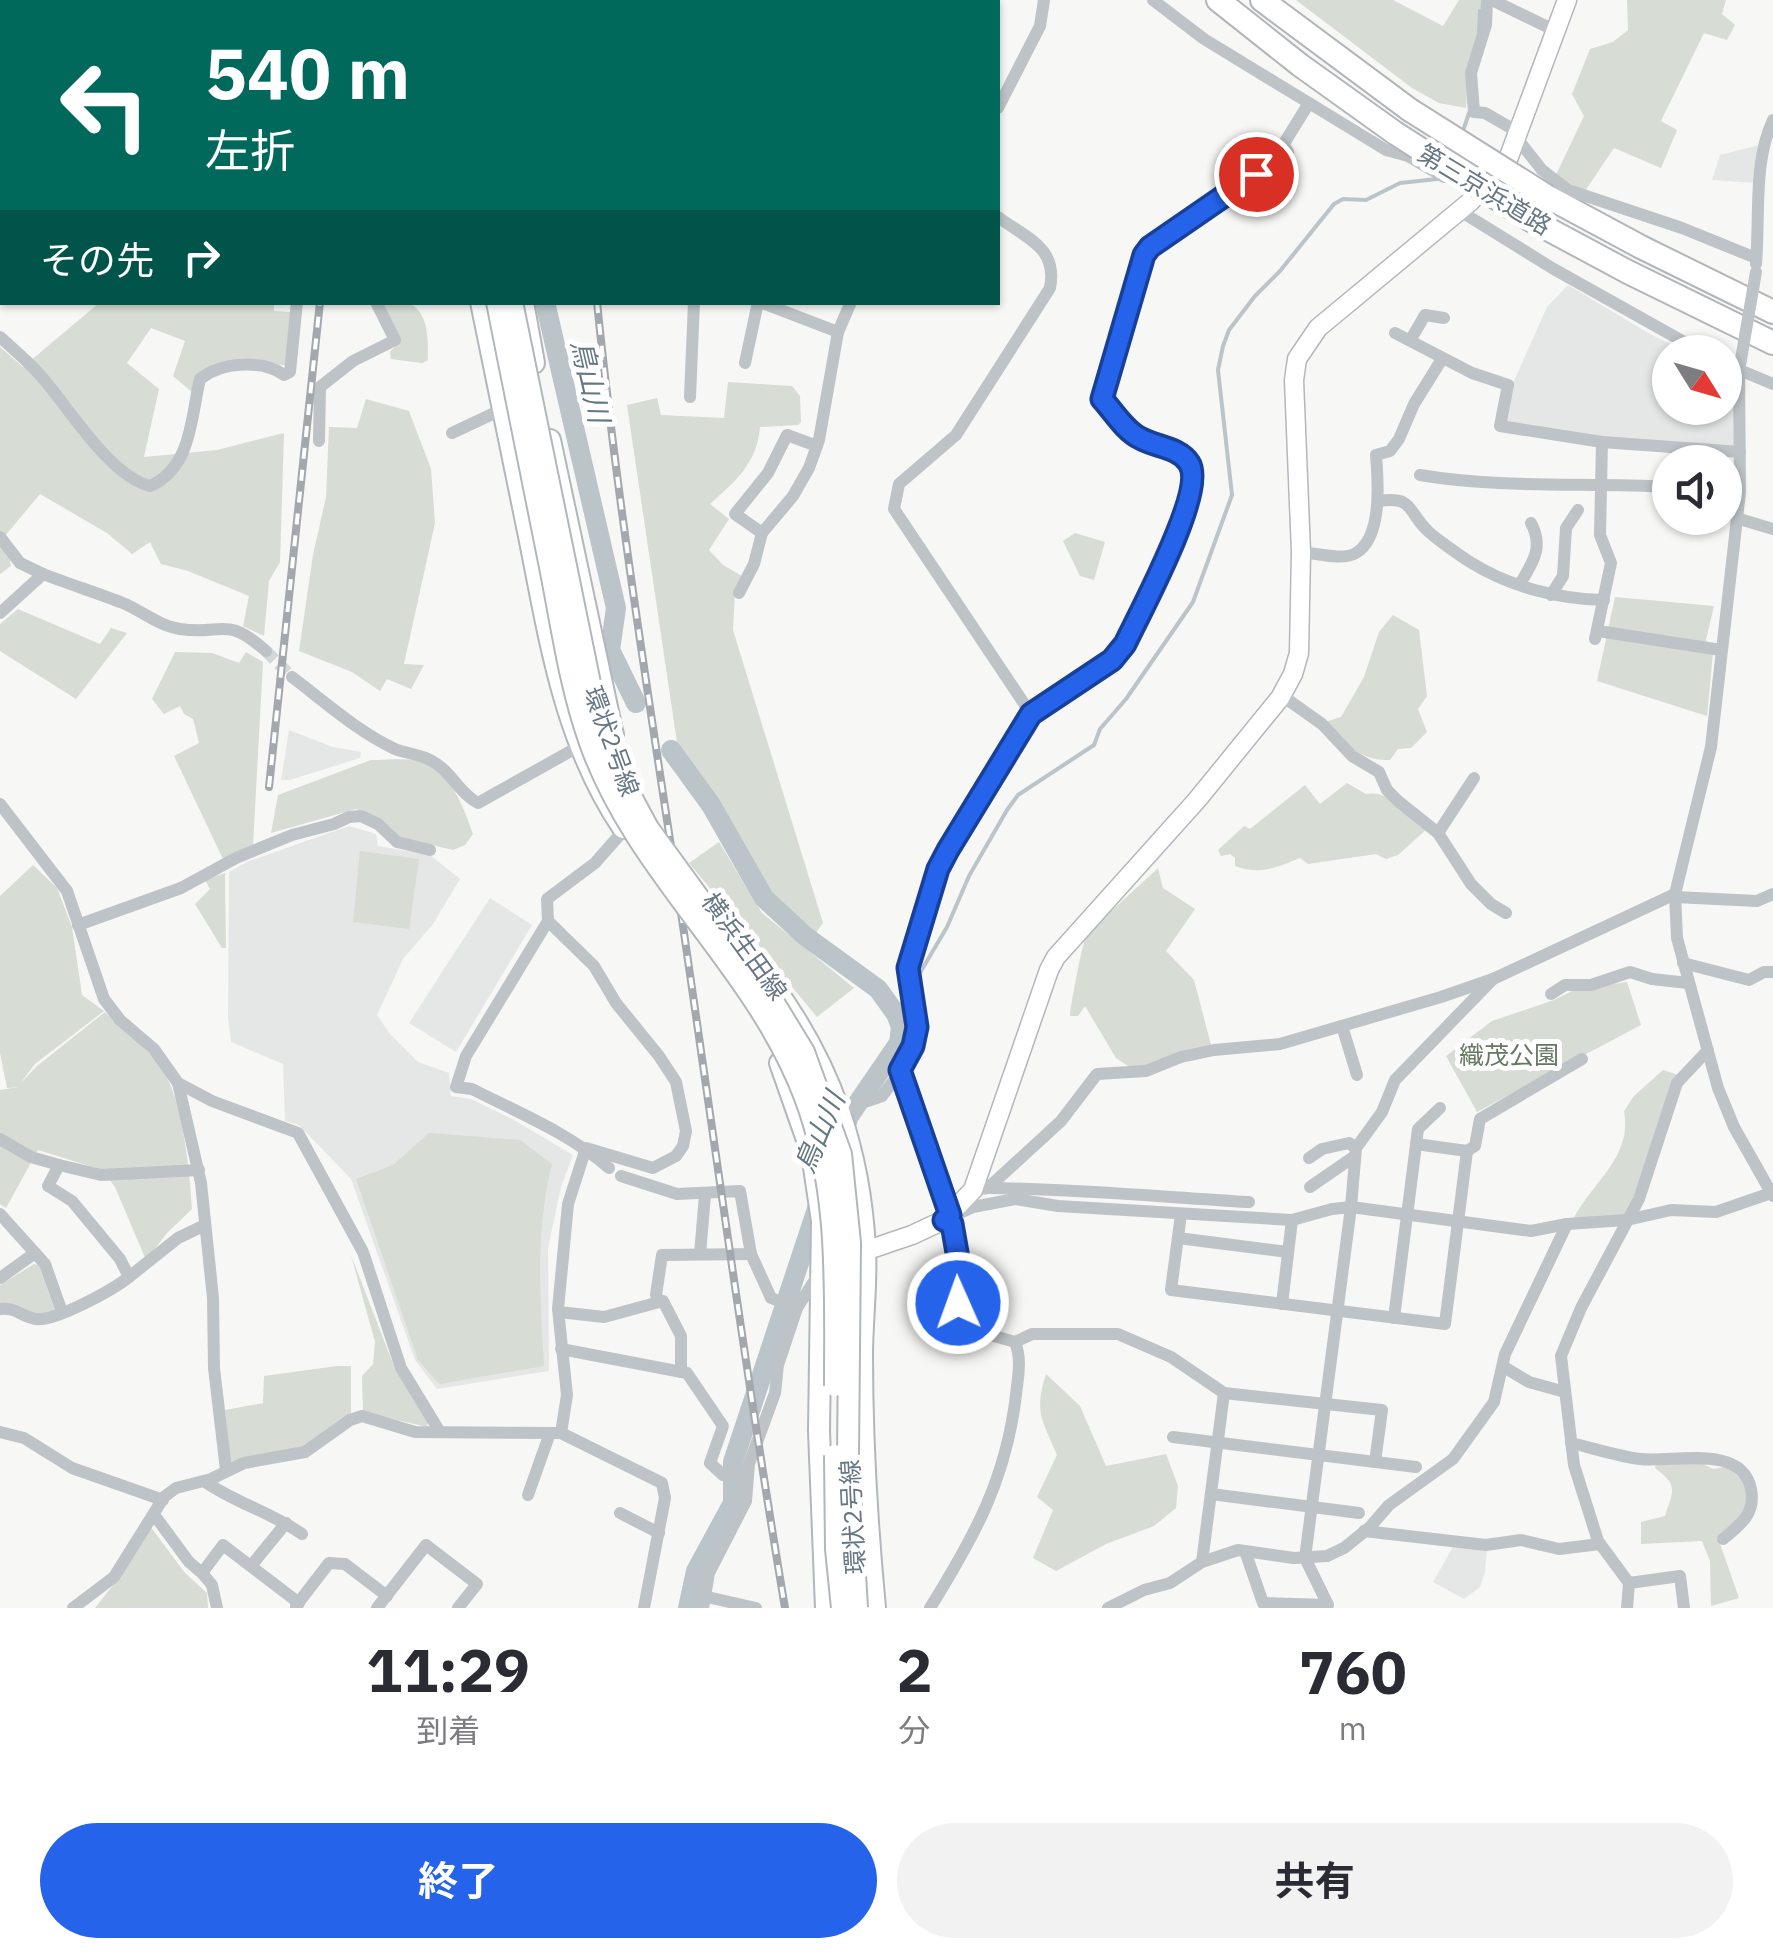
<!DOCTYPE html>
<html lang="ja">
<meta charset="utf-8">
<style>
:root{--surface:#fff;--page:#f2f2f3;--text:#2b2b33;--muted:#7c7c81;--accent:#2563eb}
body{margin:0;font-family:"IBM Plex Sans","Noto Sans JP",sans-serif;background:var(--page);color:var(--text);height:100vh;display:flex;flex-direction:column;font-size:38px;white-space:nowrap}
*{box-sizing:border-box;margin:0}
p{font-size:32px;color:var(--muted)}
.icon{flex:none;width:55px;height:55px;fill:none;stroke:currentColor;stroke-width:2;stroke-linecap:round;stroke-linejoin:round}
.map{position:relative;height:1608px;overflow:hidden}
.panel{display:flex;flex-direction:column;background:var(--surface);flex:1}
.panel>*{flex:none}
.banner{position:absolute;left:0px;top:0px;width:1000px;height:305px;box-shadow:0 2px 8px #0004;background:#00695c;color:#fff;overflow:hidden}
.needle{width:65px;rotate:127deg}
.tools{position:absolute;left:1652px;top:335px;display:grid;gap:20px}
.tools a{display:grid;place-items:center;width:90px;height:90px;border-radius:50%;background:var(--surface);box-shadow:0 2px 8px #0004;font-size:50px}
.pin{position:absolute;display:grid;place-items:center;width:85px;height:85px;color:#fff;margin:-42px;border:5px solid #fff;border-radius:50%;box-shadow:0 2px 10px #0007}
.me{position:absolute;width:110px;margin:-55px;rotate:358deg;stroke-linejoin:round;filter:drop-shadow(0 0 8px #0008)}
.turn{display:flex;align-items:center;gap:35px;height:210px;padding:0 40px;font-size:45px}
.turn .icon{width:130px;height:130px;stroke-width:2.5}
.turn b{display:block;font-size:70px;line-height:85px}
.then{display:flex;align-items:center;height:95px;padding:0 40px;background:#0003;gap:20px;font-size:38px}
.eta{display:flex;justify-content:space-evenly;align-items:center;height:170px;text-align:center}
.eta b{font-size:60px;font-weight:700;line-height:70px}
.cta{display:flex;gap:20px;margin-top:auto;padding:20px 40px}
.cta a{flex:1;height:115px;border-radius:60px;background:var(--accent);color:#fff;font-size:40px;font-weight:700;line-height:115px;text-align:center}
.cta a+a{background:var(--page);color:var(--text)}
.map>svg:first-child{display:block}
.built{fill:#e5e6e6}
.green{fill:#d7dcd4}
.lines{fill:none;stroke-linecap:round;stroke-linejoin:round}
.stream{stroke:#bac4c9;stroke-width:4}
.river{stroke:#bac4c9;stroke-width:20}
.street-tunnel{stroke:#d3d7d9;stroke-width:12;stroke-dasharray:12 6;stroke-linecap:butt}
.secondary-casing{stroke:#b3b8bd;stroke-width:21}
.primary-casing{stroke:#b2b7bb;stroke-width:24}
.highway-casing{stroke:#b2b6ba;stroke-width:26}
.street{stroke:#bec3c7;stroke-width:12}
.secondary{stroke:#fff;stroke-width:18}
.primary{stroke:#fff;stroke-width:20}
.highway{stroke:#fff;stroke-width:22}
.rail-casing{stroke:#a2a8ae;stroke-width:8}
.rail{stroke:#fff;stroke-width:4;stroke-dasharray:11;stroke-linecap:butt}
.primary-bridge-casing{stroke:#b2b7bb;stroke-width:24;stroke-linecap:butt}
.highway-bridge-casing{stroke:#b2b6ba;stroke-width:26;stroke-linecap:butt}
.street-bridge{stroke:#bec3c7;stroke-width:12}
.primary-bridge{stroke:#fff;stroke-width:20}
.highway-bridge{stroke:#fff;stroke-width:22}
.route-casing{stroke:#184099;stroke-width:25}
.route{stroke:#2563eb;stroke-width:18}
.labels{text-anchor:middle;dominant-baseline:central;stroke-width:10;stroke-linejoin:round;paint-order:stroke}
.street-label{font-size:25px;fill:#677785;stroke:#fff}
.park-label{font-size:25px;fill:#667762;stroke:#fff}
.water-label{font-size:28px;font-style:italic;fill:#637881;stroke:#fff}
</style>
<div class="map">
<svg width="1773" height="1608" viewBox="0 0 1773 1608">
<rect width="100%" height="100%" fill="#f7f7f5"/>
<g class="built">
<polygon points="1759,145 1757,183 1712,180 1720,155"/>
<polygon points="1568,285 1650,334 1687,352 1670,352 1670,408 1725,408 1725,371 1733,377 1735,445 1731,449 1602,439 1506,424 1513,383 1547,307"/>
<polygon points="289,730 333,747 361,752 360,758 290,780 281,780"/>
<polygon points="349,826 376,834 378,846 430,855 460,879 433,924 403,959 377,1015 390,1034 418,1062 449,1073 451,1096 471,1099 514,1120 573,1155 561,1187 548,1248 549,1371 437,1389 415,1360 351,1179 299,1125 285,1121 283,1064 231,1042 228,1017 229,872 247,862"/>
<polygon points="490,898 532,925 456,1052 409,1023"/>
<polygon points="1454,1545 1487,1549 1485,1572 1480,1587 1464,1599 1433,1582"/>
</g>
<g class="green">
<polygon points="1296,0 1393,0 1443,26 1459,0 1482,0 1483,24 1468,70 1466,108 1439,103 1412,88"/>
<polygon points="1627,0 1726,0 1722,14 1735,25 1727,40 1704,33 1661,121 1677,130 1661,168 1614,148 1585,191 1555,177 1584,116 1572,94 1590,49 1613,42 1628,30"/>
<polygon points="99,303 274,303 274,311 291,312 288,365 208,367 192,392 173,376 185,341 151,328 127,363 159,389 144,457 217,450 284,433 280,562 269,581 264,636 243,626 249,596 188,571 161,564 150,542 132,554 107,533 40,494 5,536 11,566 0,574 0,347 23,367"/>
<path d="M383 303C389 303 402 300 408 303 429 311 428 340 428 360L422 363 391 359 390 352 401 340Z"/>
<path d="M728 382 792 386 800 396 801 422 798 425 760 427C757 463 736 481 710 504L729 519 709 550 723 565 742 576 735 593 733 630 823 923 815 934 777 905 749 870 729 824 679 756 627 405 657 398 661 415 724 418Z"/>
<polygon points="366,399 409,411 431,469 435,523 404,664 424,665 411,689 387,679 380,691 352,672 299,651 313,555 326,497 329,427 357,428"/>
<polygon points="1075,533 1105,542 1094,580 1080,576 1063,541"/>
<polygon points="1615,597 1714,606 1706,640 1713,653 1707,716 1597,681"/>
<polygon points="18,609 100,644 111,628 127,633 76,699 0,651 0,624"/>
<path d="M1393 615 1419 630 1427 696 1418 709 1427 732 1411 748 1398 749 1390 760C1358 761 1346 743 1325 722L1341 717 1364 677 1379 632Z"/>
<polygon points="175,652 212,653 239,663 246,652 263,662 253,845 223,859 174,756 199,743 193,719 184,714 180,706 164,714 152,699"/>
<path d="M371 760C387 760 411 757 426 763 452 774 464 809 473 834L465 845 453 850 398 837 386 824 356 809 271 833 278 795Z"/>
<path d="M1347 783 1366 794C1389 789 1411 816 1427 829L1398 855 1386 859 1376 854 1308 864 1300 858C1275 868 1261 875 1235 866V858L1230 854 1221 856 1218 850 1244 826 1250 829 1305 785 1320 804Z"/>
<polygon points="719,842 762,913 854,988 817,1017 689,863"/>
<polygon points="360,851 419,859 409,929 353,922"/>
<path d="M33 865 57 888 72 927 82 995 104 1011 35 1064 20 1084 37 1066 105 1012C125 1031 153 1051 166 1076 183 1106 190 1174 192 1209L167 1233 146 1260 115 1187 102 1170 38 1150 6 1208 0 1204V1090L19 1087 7 1088 0 1053V896Z"/>
<path d="M1158 868 1163 888 1195 909 1166 951 1194 980 1211 1045 1134 1070 1116 1058 1085 1006 1078 1016H1070C1070 1009 1082 945 1085 940 1092 926 1143 883 1158 868Z"/>
<polygon points="225,873 226,948 222,948 195,904 210,889 205,880"/>
<polygon points="1627,982 1641,1025 1477,1112 1446,1056 1492,1021 1554,1000 1576,989"/>
<path d="M1663 1070 1678 1075 1645 1171 1625 1217 1573 1220C1592 1182 1633 1157 1624 1111L1634 1096Z"/>
<path d="M429 1133 520 1140 552 1164C535 1230 540 1299 544 1366L439 1384 418 1360 356 1179 393 1165Z"/>
<polygon points="351,1255 395,1369 428,1422 427,1427 363,1412 362,1376 373,1364 375,1342"/>
<polygon points="34,1264 39,1265 55,1311 35,1316 13,1304 0,1305 0,1285"/>
<polygon points="337,1366 351,1366 351,1415 304,1448 230,1463 225,1410 263,1403 264,1376"/>
<path d="M1046 1374 1080 1406 1106 1466 1166 1454 1178 1486 1176 1508 1154 1526 1106 1544 1056 1571 1033 1558 1053 1510 1037 1497 1057 1455C1042 1420 1034 1412 1046 1374Z"/>
<path d="M1656 1464H1703L1713 1469 1729 1466 1747 1486 1746 1514 1718 1538 1739 1598 1711 1606 1710 1561 1702 1541 1641 1544V1522L1665 1516C1673 1490 1679 1486 1655 1468Z"/>
<polygon points="150,1526 185,1573 207,1593 208,1608 95,1608 118,1579"/>
</g>
<g class="lines">
<g class="stream">
<polyline points="1479,32 1480,11"/>
<polyline points="1464,128 1469,113"/>
<polyline points="914,983 947,927 969,876 1007,810 1018,795 1094,745 1100,729 1126,699 1193,602 1232,495 1218,370 1223,346 1229,330 1255,296 1280,271 1334,204 1343,199 1366,200 1400,183 1437,179"/>
<polyline points="896,1014 907,995"/>
</g>
<g class="river">
<polyline points="522,2 522,0"/>
<polyline points="545,302 616,608 610,650 636,703"/>
<polyline points="671,750 711,805 764,898 805,936 878,989 896,1014 901,1027 899,1043 849,1116 841,1139"/>
<polyline points="688,1608 696,1571 733,1503 733,1462 820,1200"/>
</g>
<polyline class="street-tunnel" points="266,651 292,677"/>
<defs>
<polyline id="secondary" points="856,1254 912,1235 944,1220 973,1190 1049,970 1056,957 1197,800 1280,698 1293,674 1299,653 1301,552 1294,380 1297,359 1318,328 1471,201 1507,162 1567,0"/>
<g id="primary">
<polyline points="422,0 422,2"/>
<polyline points="436,0 437,2"/>
<polyline points="452,0 452,2"/>
<path d="M481 302C498 382 514 462 530 541 550 642 565 742 623 828"/>
<polyline points="523,302 534,363"/>
<polyline points="550,440 613,735"/>
<path d="M773 986C831 1066 860 1150 865 1249 867 1284 862 1320 862 1356 862 1440 867 1524 875 1608"/>
<polyline points="780,1063 812,1154 822,1221 819,1431 826,1608"/>
</g>
<g id="highway">
<polyline points="1218,0 1300,65 1395,133"/>
<polyline points="1262,0 1410,110"/>
<polyline points="1548,197 1641,247 1773,312"/>
<polyline points="1531,220 1628,272 1773,343"/>
</g>
</defs>
<use href="#secondary" class="secondary-casing"/>
<use href="#primary" class="primary-casing"/>
<use href="#highway" class="highway-casing"/>
<g class="street">
<polyline points="158,0 158,2"/>
<polyline points="531,0 535,0"/>
<polyline points="601,0 601,2"/>
<polyline points="857,0 860,2"/>
<polyline points="1153,0 1204,39 1309,103 1386,150 1408,156 1444,177"/>
<polyline points="1487,0 1486,25 1471,73 1474,112 1485,113 1518,132"/>
<polyline points="1492,0 1556,31"/>
<polyline points="330,2 331,0"/>
<polyline points="513,2 513,0"/>
<polyline points="929,2 930,0"/>
<polyline points="998,108 1040,26 1044,0"/>
<polyline points="0,115 2,115"/>
<polyline points="1516,137 1542,170 1568,190 1682,228 1756,258"/>
<polyline points="1460,211 1552,268 1702,352"/>
<path d="M998 217C1026 238 1058 247 1050 288L956 435 899 484 894 509 1031 714"/>
<path d="M1756 264C1760 218 1753 162 1773 120"/>
<polyline points="760,302 838,332"/>
<polyline points="1395,333 1472,373 1508,385 1500,426 1602,442 1740,452"/>
<path d="M0 337C13 349 28 361 40 375 69 407 108 475 150 486 192 468 191 416 200 379 221 362 263 359 284 375L290 372 297 302"/>
<polyline points="1411,339 1425,315 1444,318"/>
<polyline points="745,363 758,302"/>
<polyline points="1725,364 1773,384"/>
<polyline points="1739,371 1740,492 1711,747 1675,894 1677,938 1718,1088 1734,1127 1773,1196"/>
<polyline points="690,397 694,302"/>
<polyline points="452,433 503,409"/>
<polyline points="319,441 320,387 353,361 395,340 376,302"/>
<path d="M1420 475C1503 489 1587 482 1670 487"/>
<path d="M1379 501C1414 496 1407 511 1427 530 1432 536 1462 557 1470 562 1510 587 1558 599 1604 600"/>
<polyline points="1736,518 1773,529"/>
<polyline points="762,533 735,514 768,473 787,435 817,446"/>
<polyline points="0,537 20,563 43,574"/>
<path d="M1301 552C1315 553 1343 561 1356 553 1383 537 1378 480 1376 455L1390 451 1399 439 1414 404 1442 359"/>
<path d="M1520 584C1533 562 1544 547 1531 523"/>
<polyline points="739,593 754,564 762,533 793,496 809,468 819,440 838,332 851,302"/>
<polyline points="1551,595 1563,576 1566,528 1578,510"/>
<path d="M0 613 43 574C69 584 97 593 123 603 142 611 159 626 180 629 223 636 224 614 266 651"/>
<polyline points="1598,631 1721,650"/>
<polyline points="1595,639 1611,563 1600,535 1602,442"/>
<path d="M292 677C325 702 357 731 395 749 407 754 421 754 432 761 451 771 459 793 478 803L578 747"/>
<polyline points="1281,695 1322,724 1352,756 1379,772 1387,790 1398,801 1438,833 1471,884 1491,904 1506,913"/>
<polyline points="0,804 67,891 104,999 120,1020 154,1049 178,1083 201,1183 213,1298 214,1368 226,1470"/>
<polyline points="1438,833 1474,778"/>
<polyline points="1675,897 1757,901 1773,894"/>
<path d="M548 921 466 1056 456 1087 472 1089C519 1113 569 1133 609 1168"/>
<polyline points="78,925 181,888 236,858 292,835 334,824 349,817 361,816 378,824 397,842 430,850"/>
<polyline points="1683,963 1749,980 1764,972 1773,972"/>
<polyline points="1551,994 1565,985 1591,985 1630,972 1652,979 1688,983"/>
<polyline points="1342,1026 1357,1075"/>
<polyline points="900,1070 950,1215"/>
<polyline points="178,1083 212,1101 298,1133 363,1252 401,1368 440,1432"/>
<path d="M833 1113 882 1096 898 1075 913 1045 917 1027 908 968 938 869 948 850 1031 714 1112 660 1125 644C1139 614 1207 490 1189 463 1178 447 1155 447 1140 439 1125 431 1113 412 1102 399L1144 255 1150 247 1288 152 1283 145 1309 103"/>
<polyline points="0,1139 31,1157 59,1165 48,1186 72,1201 120,1259 129,1277 178,1238 205,1225"/>
<polyline points="1467,1151 1475,1146 1480,1119 1582,1059"/>
<polyline points="1309,1158 1322,1149 1349,1143 1356,1148"/>
<polyline points="59,1165 101,1175 199,1170"/>
<polyline points="621,1176 677,1194 740,1191 751,1254 662,1255 656,1295 658,1299"/>
<polyline points="1310,1187 1355,1156"/>
<path d="M988 1188C1075 1189 1162 1197 1249 1202"/>
<polyline points="973,1190 988,1188 1061,1121 1097,1074 1146,1071 1181,1057 1214,1050 1280,1044 1441,997 1493,979 1675,894"/>
<polyline points="0,1214 45,1264 62,1312"/>
<polyline points="1181,1214 1171,1290 1445,1324 1467,1151 1416,1144"/>
<polyline points="1178,1238 1288,1252"/>
<polyline points="700,1254 705,1195"/>
<polyline points="751,1254 771,1298 797,1308"/>
<polyline points="0,1278 35,1253"/>
<polyline points="1282,1304 1292,1220"/>
<path d="M0 1309C16 1307 22 1317 36 1319 55 1322 114 1289 129 1277"/>
<polyline points="559,1312 604,1317 663,1301 681,1336 681,1372"/>
<polyline points="1394,1318 1418,1129 1440,1108"/>
<polyline points="1015,1342 1032,1334 1118,1334 1171,1357 1224,1393 1382,1410 1375,1462"/>
<polyline points="561,1349 687,1373 723,1426 710,1463 723,1475 747,1476"/>
<polyline points="1504,1367 1529,1382 1565,1392"/>
<polyline points="0,1432 24,1438 72,1468 163,1500"/>
<polyline points="561,1433 567,1395 558,1309 568,1204 586,1148 653,1168 676,1156 683,1146 686,1131 676,1082 659,1056 616,1003 594,966 548,921 547,899 595,863 624,830"/>
<polyline points="1173,1437 1416,1467"/>
<path d="M1571 1443C1593 1448 1617 1456 1640 1459 1672 1463 1742 1443 1751 1489 1756 1514 1740 1525 1723 1539"/>
<path d="M204 1481C235 1503 271 1512 302 1534"/>
<polyline points="1211,1494 1359,1513"/>
<polyline points="528,1495 550,1433"/>
<polyline points="620,1513 659,1533"/>
<polyline points="155,1516 189,1562 202,1573"/>
<polyline points="1364,1531 1486,1545 1521,1540 1559,1549 1600,1544"/>
<polyline points="1245,1551 1263,1603 1328,1605 1305,1558 1351,1207 1356,1148 1382,1112 1395,1080 1493,979"/>
<polyline points="1202,1562 1224,1393"/>
<polyline points="251,1566 286,1523"/>
<polyline points="1629,1583 1680,1576 1684,1608"/>
<polyline points="703,1596 756,1608"/>
<polyline points="296,1606 329,1563 345,1564 387,1596"/>
<polyline points="73,1608 114,1577 164,1497 176,1488 211,1479 244,1463 305,1452 350,1420 362,1416 415,1432 561,1433 662,1483 665,1498 644,1608"/>
<polyline points="217,1608 212,1585 202,1573 223,1545 299,1603"/>
<polyline points="377,1608 426,1545 477,1584 458,1608"/>
<polyline points="703,1608 709,1573 746,1501 749,1464 775,1393 778,1365 797,1308 818,1275"/>
<path d="M930 1608C974 1537 1006 1480 1016 1395 1018 1376 1022 1360 1015 1342L956 1325 961 1281 952 1224 944 1220 973 1207 1015 1199 1058 1206 1292 1220 1332 1209 1351 1207 1531 1231 1567 1224 1627 1220 1671 1210 1716 1212 1771 1193"/>
<polyline points="1108,1608 1144,1590 1170,1583 1202,1562 1238,1550 1294,1558 1327,1556 1344,1548 1370,1527 1389,1505 1453,1459 1494,1402 1505,1354 1567,1224"/>
<polyline points="1627,1608 1629,1583 1598,1541 1574,1465 1561,1356 1581,1308 1639,1199 1677,1083 1708,1050"/>
</g>
<use href="#secondary" class="secondary"/>
<use href="#primary" class="primary"/>
<use href="#highway" class="highway"/>
<defs>
<g id="rail">
<polyline points="575,0 575,2"/>
<polyline points="351,2 352,0"/>
<path d="M597 302C618 511 652 718 683 926 716 1153 747 1381 785 1608"/>
<polyline points="269,787 320,302"/>
</g>
</defs>
<use href="#rail" class="rail-casing"/>
<use href="#rail" class="rail"/>
<defs>
<g id="primary-bridge">
<path d="M497 302C514 389 532 476 549 562 561 621 569 683 589 740 635 873 754 964 804 1095 840 1188 835 1288 835 1386"/>
<polyline points="512,302 593,698 620,776 648,828 768,993 804,1052 841,1154 850,1243 848,1455 857,1608"/>
<polyline points="835,1455 836,1549 842,1608"/>
</g>
<g id="highway-bridge">
<polyline points="1410,110 1548,197"/>
<polyline points="1395,133 1531,220"/>
</g>
</defs>
<use href="#primary-bridge" class="primary-bridge-casing"/>
<use href="#highway-bridge" class="highway-bridge-casing"/>
<polyline class="street-bridge" points="1739,371 1756,272"/>
<use href="#primary-bridge" class="primary-bridge"/>
<use href="#highway-bridge" class="highway-bridge"/>
</g>
<g class="lines">
<defs>
<path id="route" d="M958 1303 962 1281 952 1224 944 1220 950 1215 900 1070 913 1046 917 1027 908 968 938 869 948 850 1031 714 1112 660 1125 644C1139 614 1207 490 1189 463 1179 447 1155 447 1140 438 1125 431 1113 411 1102 399L1144 255 1150 247 1256 174"/>
</defs>
<use href="#route" class="route-casing"/>
<use href="#route" class="route"/>
</g>
<g class="labels">
<g class="street-label">
<text transform="translate(1485 189) rotate(31)">第三京浜道路</text>
<text transform="translate(612 741) rotate(70)">環状2号線</text>
<text transform="translate(745 946) rotate(54)">横浜生田線</text>
<text transform="translate(852 1517) rotate(-93)">環状2号線</text>
</g>
<g class="park-label">
<text x="1509" y="1054">織茂公園</text>
</g>
<g class="water-label">
<text transform="translate(591 381) rotate(77)">鳥山川</text>
<text transform="translate(819 1132) rotate(-67)">鳥山川</text>
</g>
</g>
</svg>
<div class="tools">
<a><svg class="needle" viewBox="-14 -14 28 28"><path d="M0-13l5 13h-10z" fill="#e53935"/><path d="M0 13l5-13h-10z" fill="#7c7c81"/></svg></a>
<a><svg class="icon" aria-label="sound" viewBox="0 0 24 24"><path d="M4 9h4l5-4v14l-5-4H4zM17 9q2 3 0 6"/></svg></a>
</div>
<div class="pin" style="left:1256px;top:174px;background:#d93025"><svg class="icon" aria-label="arrive" viewBox="0 0 24 24"><path d="M6 21V4h12l-3 4 3 4H6"/></svg></div>
<svg class="me" style="left:958px;top:1303px" viewBox="-20 -20 40 40"><circle r="17" fill="#2563eb" stroke="#fff" stroke-width="3"/><path d="M0-11L8 9 0 5-8 9z" fill="#fff"/></svg>
<div class="banner">
<div class="turn"><svg class="icon" aria-label="left" viewBox="0 0 24 24"><path d="M17 20v-9H6M10 6l-5 5 5 5"/></svg><div><b>540 m</b>左折</div></div>
<div class="then">その先<svg class="icon" aria-label="right" viewBox="0 0 24 24"><path d="M7 20v-9h11M14 6l5 5-5 5"/></svg></div>
</div>
</div>
<section class="panel">
<div class="eta">
<div><b>11:29</b><p>到着</p></div>
<div><b>2</b><p>分</p></div>
<div><b>760</b><p>m</p></div>
</div>
<div class="cta"><a>終了</a><a>共有</a></div>
</section>
